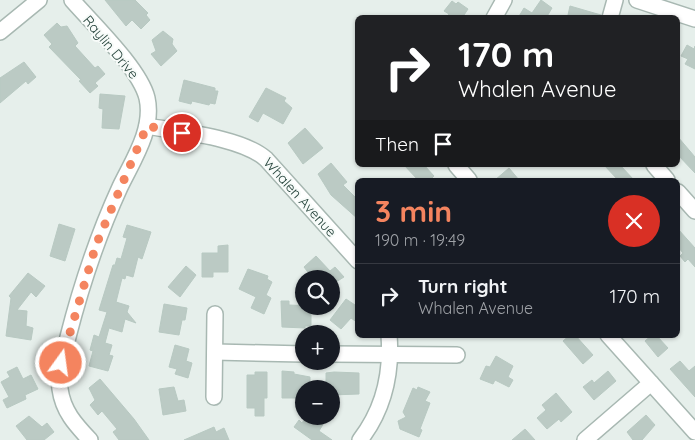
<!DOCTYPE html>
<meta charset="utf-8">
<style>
:root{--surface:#171b24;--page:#242831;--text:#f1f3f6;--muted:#9ea1a6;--line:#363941;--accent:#f4845f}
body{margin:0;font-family:Quicksand,sans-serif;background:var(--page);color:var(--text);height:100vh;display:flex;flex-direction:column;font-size:19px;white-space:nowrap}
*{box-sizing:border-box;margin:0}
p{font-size:16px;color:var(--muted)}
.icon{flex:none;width:28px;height:28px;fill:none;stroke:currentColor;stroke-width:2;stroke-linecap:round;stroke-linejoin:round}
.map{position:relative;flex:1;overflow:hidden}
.details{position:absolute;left:355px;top:178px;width:325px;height:160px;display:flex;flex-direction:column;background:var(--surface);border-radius:8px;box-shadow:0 1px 4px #0004}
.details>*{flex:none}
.top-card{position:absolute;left:355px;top:15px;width:325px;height:152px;border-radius:8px;box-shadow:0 1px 4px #0004;background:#202124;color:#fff;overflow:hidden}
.tools{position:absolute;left:295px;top:270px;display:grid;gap:10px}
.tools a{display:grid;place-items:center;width:45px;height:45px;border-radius:50%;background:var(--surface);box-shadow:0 1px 4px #0004;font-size:25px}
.pin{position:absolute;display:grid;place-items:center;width:42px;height:42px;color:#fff;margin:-21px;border:2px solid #fff;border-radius:50%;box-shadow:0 1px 5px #0007}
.me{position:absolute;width:55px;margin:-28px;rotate:14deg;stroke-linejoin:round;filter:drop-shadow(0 0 4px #0008)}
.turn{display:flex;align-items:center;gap:18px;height:105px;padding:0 20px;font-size:22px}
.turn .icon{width:65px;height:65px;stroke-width:2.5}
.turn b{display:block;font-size:35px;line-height:42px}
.then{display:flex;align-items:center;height:48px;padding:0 20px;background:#0003;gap:10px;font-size:19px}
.round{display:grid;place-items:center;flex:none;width:52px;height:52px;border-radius:26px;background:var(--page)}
.head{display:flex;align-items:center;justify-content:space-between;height:85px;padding:0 20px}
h1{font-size:30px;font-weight:700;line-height:38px;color:var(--accent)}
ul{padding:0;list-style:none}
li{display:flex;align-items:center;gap:15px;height:65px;padding:0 20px;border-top:1px solid var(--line)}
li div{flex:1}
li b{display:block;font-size:19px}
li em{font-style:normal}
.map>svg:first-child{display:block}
.building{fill:#bbcac4;stroke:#b8c9c2}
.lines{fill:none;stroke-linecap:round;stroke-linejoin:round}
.minor-casing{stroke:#a8b8b2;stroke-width:18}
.minor{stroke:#fff;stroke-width:15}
.route{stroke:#f4845f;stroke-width:9;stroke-dasharray:0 16.2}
.labels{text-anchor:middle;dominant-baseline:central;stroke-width:4;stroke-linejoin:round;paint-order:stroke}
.street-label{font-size:14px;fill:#24423a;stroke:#f7fbf9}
</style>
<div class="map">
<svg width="695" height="440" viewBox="0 0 695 440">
<rect width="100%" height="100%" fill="#e6efeb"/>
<g class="building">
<polygon points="105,0 135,0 148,13 146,15 150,20 141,29 132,20 126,26"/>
<polygon points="541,0 552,8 546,18 518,18 524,8 532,13"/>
<polygon points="452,1 456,4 458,2 468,9 462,18 446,18 449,14 444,11"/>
<polygon points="570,6 601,15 601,18 572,18 568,15"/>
<polygon points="57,23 61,27 67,26 78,43 75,46 95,68 98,66 105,74 95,83 98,86 90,93 79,81 81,80 49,47 52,44 44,35"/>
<polygon points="163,31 173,39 172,44 177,51 161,66 151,54 156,51 152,40"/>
<polygon points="687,45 694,49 695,46 695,69 685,64 688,59 681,56"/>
<polygon points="24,62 36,77 28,84 26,81 0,103 0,78"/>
<polygon points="184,80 215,88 215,91 218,91 215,104 210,103 209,105 192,101 191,104 179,101"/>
<polygon points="266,88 286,98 284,101 292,108 283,124 263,113 258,122 249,117"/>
<polygon points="100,94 125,96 119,129 102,128 103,109 99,108"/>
<polygon points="305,128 323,148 303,164 288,143"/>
<polygon points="678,137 695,157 695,173 678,155"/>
<polygon points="331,163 347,182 343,185 358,200 358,219 331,195 318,174"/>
<polygon points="404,165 424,165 434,176 430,180 418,180"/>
<polygon points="604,165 620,165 634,180 618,180"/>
<polygon points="509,168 519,180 495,180"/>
<polygon points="59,224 75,229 65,261 50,256"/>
<polygon points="127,225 151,232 142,259 138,257 133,277 126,275 125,279 122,278 116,302 129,306 127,312 136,323 125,319 122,332 109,328 105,343 112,345 109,355 113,356 108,371 89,366 93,351 90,350 94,335 99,337 107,312 99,310 113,265 115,265 117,258 121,259 127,238 123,237"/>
<polygon points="678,229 695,248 695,267 688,259 685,262 680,256 683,253 678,247"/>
<polygon points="228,245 228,272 213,272 213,277 202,277 202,253 218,253 218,246"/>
<polygon points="316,256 330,271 335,267 344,277 331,285 331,279 313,279 304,267"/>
<polygon points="186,266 196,275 180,297 168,287"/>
<polygon points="248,269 268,276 267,279 272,282 266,295 271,298 264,314 251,308 256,297 239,289"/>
<polygon points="28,273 45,286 36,297 31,292 17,310 27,311 26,326 33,328 31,340 6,336 11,298 9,296"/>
<polygon points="346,299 358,307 358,323 351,318 341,329 330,320"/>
<polygon points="281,301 289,301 289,305 311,306 311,326 305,326 305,328 282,327"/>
<polygon points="164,304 187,308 185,320 182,320 179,335 159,332"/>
<polygon points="570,335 575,335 593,355 583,364 563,341"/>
<polygon points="652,335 656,335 668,348 658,357 645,341"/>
<polygon points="175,345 189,349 186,361 192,363 188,378 175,374 177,369 169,367"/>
<polygon points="496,356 513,366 508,377 513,380 509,387 495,380 493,384 480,379 486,366 490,367"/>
<polygon points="680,361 689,371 695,366 695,397 670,369"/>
<polygon points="17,367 23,379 31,375 38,389 25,395 26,399 7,408 3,400 9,397 1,382 10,377 7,372"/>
<polygon points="282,371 294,372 294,374 310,377 310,389 304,389 304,395 300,398 282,398"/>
<polygon points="608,371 616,381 594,400 583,387 592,380 594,383"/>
<polygon points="255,372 267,372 267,398 264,398 264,416 255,416 255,408 247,408 247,375 255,375"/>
<polygon points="334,372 359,373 359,394 331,395 331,389 326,389 326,373"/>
<polygon points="100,379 134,419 149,440 119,440 113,432 117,429 102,411 98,415 90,405 95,400 89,388"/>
<polygon points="174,387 178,401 184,400 186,411 163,415 159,389"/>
<polygon points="418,387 430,392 425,401 430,403 420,429 422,430 419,437 400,429 398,421 406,417 403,412 413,388 417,390"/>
<polygon points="556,393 572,412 561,422 559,419 547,429 537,418 546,410 542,405"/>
<polygon points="646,415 655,425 642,440 633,440 627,432"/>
<polygon points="29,416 42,427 47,423 54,432 44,440 27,440 16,426"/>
<polygon points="307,416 328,416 319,431 332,440 312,440 294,427 299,420 302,423"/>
<polygon points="214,427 216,432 224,428 229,440 184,440"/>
<polygon points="525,429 535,440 512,440"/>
</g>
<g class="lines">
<defs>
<g id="minor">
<path d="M72 0C93 24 140 69 147 98 154 129 133 160 120 187 98 235 81 286 68 337 64 354 57 372 60 389 63 411 75 424 90 440"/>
<polyline points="637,0 695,19"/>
<polyline points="494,18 504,0"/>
<polyline points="610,18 615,0"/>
<polyline points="0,32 39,0"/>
<path d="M147 126C180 132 241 137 266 159L358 261"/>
<polyline points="456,165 469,180"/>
<polyline points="654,165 667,180"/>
<polyline points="678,192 695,211"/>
<polyline points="608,335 695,432"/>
<polyline points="215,352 304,354"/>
<polyline points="331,354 457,355"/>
<polyline points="214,397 215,314"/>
<path d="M360 440C384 409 392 374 389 335"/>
<polyline points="585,440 651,383"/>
</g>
</defs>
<use href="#minor" class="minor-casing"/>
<use href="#minor" class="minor"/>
</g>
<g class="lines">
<polyline class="route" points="61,363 96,245 147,126 182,133"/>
</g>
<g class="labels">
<g class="street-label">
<text transform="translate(111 47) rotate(50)">Raylin Drive</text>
<text transform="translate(300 197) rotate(48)">Whalen Avenue</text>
</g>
</g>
</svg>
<div class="tools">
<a><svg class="icon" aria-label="search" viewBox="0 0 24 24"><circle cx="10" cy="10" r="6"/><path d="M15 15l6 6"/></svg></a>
<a>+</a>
<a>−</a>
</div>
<div class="pin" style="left:182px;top:133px;background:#d93025"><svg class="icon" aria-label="arrive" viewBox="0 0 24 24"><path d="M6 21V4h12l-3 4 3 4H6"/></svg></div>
<svg class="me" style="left:61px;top:363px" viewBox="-20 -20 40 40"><circle r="17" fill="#f4845f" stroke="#fff" stroke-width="3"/><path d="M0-11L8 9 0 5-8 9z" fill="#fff"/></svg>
<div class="top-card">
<div class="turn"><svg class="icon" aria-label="right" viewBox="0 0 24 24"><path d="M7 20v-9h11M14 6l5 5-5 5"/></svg><div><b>170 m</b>Whalen Avenue</div></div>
<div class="then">Then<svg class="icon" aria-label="arrive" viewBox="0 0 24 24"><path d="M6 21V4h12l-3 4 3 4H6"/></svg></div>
</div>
<section class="details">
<div class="head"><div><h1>3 min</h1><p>190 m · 19:49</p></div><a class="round" style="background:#d93025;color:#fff"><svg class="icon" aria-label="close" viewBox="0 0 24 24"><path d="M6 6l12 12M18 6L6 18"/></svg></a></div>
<ul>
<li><svg class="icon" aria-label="right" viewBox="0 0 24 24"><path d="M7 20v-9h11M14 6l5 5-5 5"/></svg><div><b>Turn right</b><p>Whalen Avenue</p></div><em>170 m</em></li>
</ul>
</section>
</div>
